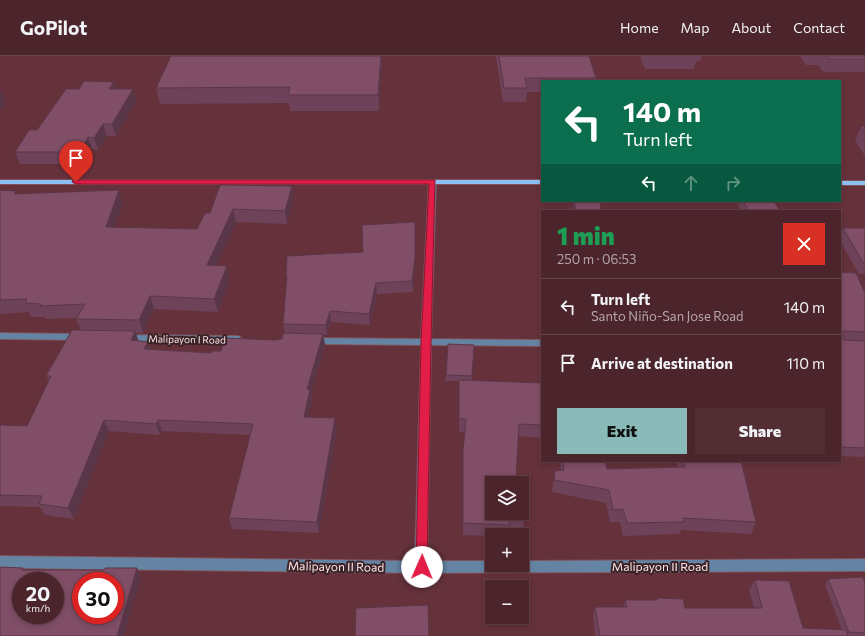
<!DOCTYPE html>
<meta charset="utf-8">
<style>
:root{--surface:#4c252c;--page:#532d34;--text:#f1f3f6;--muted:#b2a5a9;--line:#634248;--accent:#8bbbb9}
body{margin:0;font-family:Commissioner,sans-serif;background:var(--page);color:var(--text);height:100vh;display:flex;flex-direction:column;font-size:15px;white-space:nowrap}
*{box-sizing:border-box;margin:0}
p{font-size:13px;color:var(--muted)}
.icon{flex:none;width:22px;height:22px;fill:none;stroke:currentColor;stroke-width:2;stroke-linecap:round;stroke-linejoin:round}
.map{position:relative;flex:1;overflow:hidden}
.sheet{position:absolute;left:541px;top:154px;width:300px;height:252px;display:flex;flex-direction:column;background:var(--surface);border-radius:0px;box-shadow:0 2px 6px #0003,0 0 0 1px var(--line)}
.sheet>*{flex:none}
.hud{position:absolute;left:541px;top:24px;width:300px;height:122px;border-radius:0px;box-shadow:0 2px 6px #0003,0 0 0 1px var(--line);background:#0b6e4f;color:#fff;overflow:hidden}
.tools{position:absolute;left:485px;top:420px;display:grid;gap:8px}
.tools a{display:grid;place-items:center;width:44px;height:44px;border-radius:0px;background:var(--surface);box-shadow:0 2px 6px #0003,0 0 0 1px var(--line);font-size:20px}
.speed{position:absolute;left:12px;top:516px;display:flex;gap:8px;font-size:20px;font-weight:700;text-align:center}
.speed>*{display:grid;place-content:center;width:52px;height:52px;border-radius:50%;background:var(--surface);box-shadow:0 2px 6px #0003,0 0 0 1px var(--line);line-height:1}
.speed small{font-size:10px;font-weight:400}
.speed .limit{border:6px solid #d22;background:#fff;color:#111}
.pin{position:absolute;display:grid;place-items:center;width:34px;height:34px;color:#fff;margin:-41px -17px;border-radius:50% 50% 50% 0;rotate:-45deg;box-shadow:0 0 4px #0007}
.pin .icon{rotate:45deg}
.me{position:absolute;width:44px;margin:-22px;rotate:1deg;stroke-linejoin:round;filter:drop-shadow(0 0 3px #0008)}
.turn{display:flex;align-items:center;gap:14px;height:84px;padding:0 16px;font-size:18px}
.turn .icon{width:52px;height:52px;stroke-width:2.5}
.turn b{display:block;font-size:28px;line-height:34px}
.lanes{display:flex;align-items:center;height:38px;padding:0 16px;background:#0003;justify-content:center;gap:20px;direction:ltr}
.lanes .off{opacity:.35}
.round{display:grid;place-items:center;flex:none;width:42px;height:42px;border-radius:0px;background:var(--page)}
.summary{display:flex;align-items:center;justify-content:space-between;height:68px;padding:0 16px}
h1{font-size:24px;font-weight:800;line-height:30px;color:#1e9e55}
.primary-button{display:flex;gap:8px;margin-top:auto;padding:8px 16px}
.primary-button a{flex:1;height:46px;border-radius:0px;background:var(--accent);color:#111;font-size:16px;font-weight:800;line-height:46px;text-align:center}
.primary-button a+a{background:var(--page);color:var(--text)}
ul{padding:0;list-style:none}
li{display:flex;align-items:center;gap:12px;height:56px;padding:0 16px;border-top:1px solid var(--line)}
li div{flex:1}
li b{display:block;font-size:15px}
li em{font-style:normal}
header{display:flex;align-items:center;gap:24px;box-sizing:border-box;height:56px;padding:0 20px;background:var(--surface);border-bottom:1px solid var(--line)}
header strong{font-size:19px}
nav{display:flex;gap:22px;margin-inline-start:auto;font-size:14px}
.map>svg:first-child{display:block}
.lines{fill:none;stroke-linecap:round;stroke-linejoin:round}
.minor-casing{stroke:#80525a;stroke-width:2}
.major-casing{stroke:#80525a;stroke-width:2}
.minor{fill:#6583a3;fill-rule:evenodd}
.major{fill:#8dc0f2;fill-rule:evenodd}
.wall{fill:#6e4359}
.shaded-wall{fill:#5a3748}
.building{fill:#804e67;stroke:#5a3748;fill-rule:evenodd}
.route{fill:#e11d48;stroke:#92132f}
.labels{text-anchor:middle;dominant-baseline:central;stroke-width:4;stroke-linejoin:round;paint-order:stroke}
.street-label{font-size:10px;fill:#fbe7e9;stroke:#3b2226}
.near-street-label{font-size:12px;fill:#fbe7e9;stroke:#3b2226}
</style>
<header>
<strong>GoPilot</strong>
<nav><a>Home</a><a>Map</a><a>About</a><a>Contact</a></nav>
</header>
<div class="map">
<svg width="865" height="580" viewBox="0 0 865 580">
<rect width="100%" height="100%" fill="#65313b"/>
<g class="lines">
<defs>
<g id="minor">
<polygon points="429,124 432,124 436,126 431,283 542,284 542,290 431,289 427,505 492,505 492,509 522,509 522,505 865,503 865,515 421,517 0,512 0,500 415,505 421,289 312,288 307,285 312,282 421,283"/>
<polygon points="0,277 82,278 87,281 82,284 0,283"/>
<polygon points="124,279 238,280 243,283 238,286 124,285 119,282"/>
</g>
<g id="major">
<rect x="0" y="124" width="542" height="4"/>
<rect x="840" y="125" width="25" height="4"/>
</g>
</defs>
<use href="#minor" class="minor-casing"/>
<use href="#major" class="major-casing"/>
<use href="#minor" class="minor"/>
<use href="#major" class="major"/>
</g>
<g class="wall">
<polygon points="496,0 589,0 596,22 596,25 542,25 542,36 527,36 526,46 503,46"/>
<polygon points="640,0 702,0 700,5 696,5 694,13 645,13"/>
<polygon points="800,0 865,0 865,16 824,16 818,9 806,9"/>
<polygon points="382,6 379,55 290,55 289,47 160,48 156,32"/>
<polygon points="114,26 116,33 136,45 116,80 107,80 98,94 92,93 84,108 20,108 15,96 37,74 79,33"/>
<polygon points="861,70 865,70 865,100 855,85"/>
<polygon points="0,134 17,138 123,147 114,171 197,173 210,157 294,143 287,168 236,166 216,210 230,223 218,256 154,253 143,277 136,277 138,285 148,286 151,293 211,297 275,284 282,283 285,277 283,268 287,227 286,220 363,196 415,166 415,212 413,236 377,238 370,269 331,266 327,279 323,279 325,289 311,338 312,345 308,361 335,362 337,373 319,477 232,473 229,462 250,379 162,375 160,379 109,375 74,463 45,459 40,451 0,450 0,369 27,370 49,325 46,320 81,274 76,263 77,262 46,263 44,261 31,261 29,256 0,258"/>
<polygon points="573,145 600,145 601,155 574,155"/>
<polygon points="740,145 774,145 780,155 742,155 738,149"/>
<polygon points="843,172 865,172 865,218 859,218 840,185 840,179"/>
<polygon points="840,216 865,237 865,401 840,400"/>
<polygon points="474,289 472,325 542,327 542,382 518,380 516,420 525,459 523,472 509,471 508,479 492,479 492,480 463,479 463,407 465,376 459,376 459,325 445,325 446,319"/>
<polygon points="560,405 605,405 607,413 678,411 677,405 741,405 756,466 751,478 681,474 680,478 623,480 620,466 610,466 606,447 552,436 555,415 561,415"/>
<polygon points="828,523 865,527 865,580 595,580 593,561 595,551 623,551 625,544 656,544 657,542 685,552 754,552 749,534 755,524 803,572 842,574 825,529"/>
</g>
<g class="shaded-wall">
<polygon points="381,0 382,0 382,6 379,55 378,39"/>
<polygon points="114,26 117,37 109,33"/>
<polygon points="133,33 136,45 116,80 112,68"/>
<polygon points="0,35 1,35 6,48 0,55"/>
<polygon points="103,68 107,80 98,94 94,82"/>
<polygon points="88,81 92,93 84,108 80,96"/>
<polygon points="292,130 294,143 287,168 285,155"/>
<polygon points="119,134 123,147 110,184 106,171"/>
<polygon points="233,153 236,166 210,223 207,209"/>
<polygon points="415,166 415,212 413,236 412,225"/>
<polygon points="227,210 230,223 218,256 214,243"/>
<polygon points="376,227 377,238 370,269 369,258"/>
<polygon points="150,240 154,253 143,277 139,264"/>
<polygon points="330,255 331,266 327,279 326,269"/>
<polygon points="135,275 139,286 131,284"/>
<polygon points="323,278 325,289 311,338 312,345 306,372 304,361 307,333"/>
<polygon points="148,286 152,297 144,293"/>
<polygon points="335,362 337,373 319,477 317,466"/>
<polygon points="104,364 109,375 74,463 68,452"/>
<polygon points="158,364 162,375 160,379 156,368"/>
<polygon points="137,512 141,521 124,580 117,580"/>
</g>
<g class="building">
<polygon points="171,0 381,0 378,39 288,39 290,31 156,32"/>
<polygon points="499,0 589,0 596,22 525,22 527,32 504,32"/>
<polygon points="826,0 865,0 865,3 829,3"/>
<polygon points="84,25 114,26 109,33 133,33 112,68 103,68 94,82 88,81 80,96 15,96 29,74 37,74 66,33 79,33"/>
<polygon points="861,70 865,70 865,77"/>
<polygon points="220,129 292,130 285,155 233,153 207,209 227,210 214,243 150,240 139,264 76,263 85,248 40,250 41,248 25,247 27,243 0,244 0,134 16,135 14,138 119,134 106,171 197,173 205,157 210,157"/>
<polygon points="574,145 600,145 601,155 576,155"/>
<polygon points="743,145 774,145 780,155 749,155"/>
<polygon points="415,166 415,202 412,225 376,227 369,258 330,255 326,269 283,268 287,220 286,220 287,200 363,196 362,169"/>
<polygon points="843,172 865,172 865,208 864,208"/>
<polygon points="840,216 856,217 865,237 865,276 844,275 843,276 843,282 844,284 865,285 865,392 840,391"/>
<polygon points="72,274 135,275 131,284 148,286 144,293 211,297 212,295 221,295 225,282 275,284 282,283 283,277 323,278 307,333 310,334 304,361 335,362 317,466 229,462 253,368 158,364 156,368 104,364 68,452 39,448 42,440 0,439 0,369 27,370 51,320 46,320"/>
<polygon points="448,288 474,289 472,320 446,319"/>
<path d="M459 324 542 327V369L519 368 516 420 523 421 525 459H509L510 469 463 467V395L466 363H459ZM492 427H522V457H492Z"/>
<polygon points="563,405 605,405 607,413 685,411 684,405 741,405 756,466 683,462 684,466 627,467 623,453 613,454 609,434 554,424 555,415 564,414"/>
<path d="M0 511 23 512 22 514H104L105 512H137L117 580H126H0ZM21 525H55V559H21ZM81 525H115V559H81Z"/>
<polygon points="863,521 865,527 865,577 849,576 828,523"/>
<polygon points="755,524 789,525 803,572 846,574 848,580 600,580 595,551 627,551 625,544 657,544 657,542 683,543 685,552 762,552"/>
<polygon points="428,549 429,580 355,580 356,552"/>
</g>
<polygon class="route" points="73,124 435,124 431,286 427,511 426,514 422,516 417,514 416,511 421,286 429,128 76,128 72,126"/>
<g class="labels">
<g class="street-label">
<text transform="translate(187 283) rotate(1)">Malipayon I Road</text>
</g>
<g class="near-street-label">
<text transform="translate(336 510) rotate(1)">Malipayon II Road</text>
<text x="660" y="510">Malipayon II Road</text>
</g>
</g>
</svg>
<div class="tools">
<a><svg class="icon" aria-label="layers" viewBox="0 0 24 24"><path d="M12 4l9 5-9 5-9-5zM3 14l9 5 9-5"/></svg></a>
<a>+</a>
<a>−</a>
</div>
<div class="speed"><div>20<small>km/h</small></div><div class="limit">30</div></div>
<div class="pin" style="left:76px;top:126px;background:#d93025"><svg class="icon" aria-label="arrive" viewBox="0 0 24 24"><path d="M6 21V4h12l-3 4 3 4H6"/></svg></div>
<svg class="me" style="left:422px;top:511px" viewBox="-20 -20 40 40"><circle r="19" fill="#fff"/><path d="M0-13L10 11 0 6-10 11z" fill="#e11d48"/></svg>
<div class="hud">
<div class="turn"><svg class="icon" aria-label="left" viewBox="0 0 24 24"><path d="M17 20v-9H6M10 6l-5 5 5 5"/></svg><div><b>140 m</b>Turn left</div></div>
<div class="lanes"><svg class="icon" aria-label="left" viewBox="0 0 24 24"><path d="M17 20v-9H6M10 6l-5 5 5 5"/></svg><svg class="icon off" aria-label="ahead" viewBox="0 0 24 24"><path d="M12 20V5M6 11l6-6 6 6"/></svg><svg class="icon off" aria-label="right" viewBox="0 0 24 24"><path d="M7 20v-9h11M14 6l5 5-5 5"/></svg></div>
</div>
<section class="sheet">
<div class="summary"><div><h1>1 min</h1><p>250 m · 06:53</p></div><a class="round" style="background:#d93025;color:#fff"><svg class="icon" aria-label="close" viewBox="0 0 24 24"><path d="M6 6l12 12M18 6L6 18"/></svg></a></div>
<ul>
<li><svg class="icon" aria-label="left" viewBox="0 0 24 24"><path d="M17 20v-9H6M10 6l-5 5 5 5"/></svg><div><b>Turn left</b><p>Santo Niño-San Jose Road</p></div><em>140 m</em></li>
<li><svg class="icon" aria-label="arrive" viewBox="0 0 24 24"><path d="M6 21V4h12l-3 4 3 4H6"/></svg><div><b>Arrive at destination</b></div><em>110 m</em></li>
</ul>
<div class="primary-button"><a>Exit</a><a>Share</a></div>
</section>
</div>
